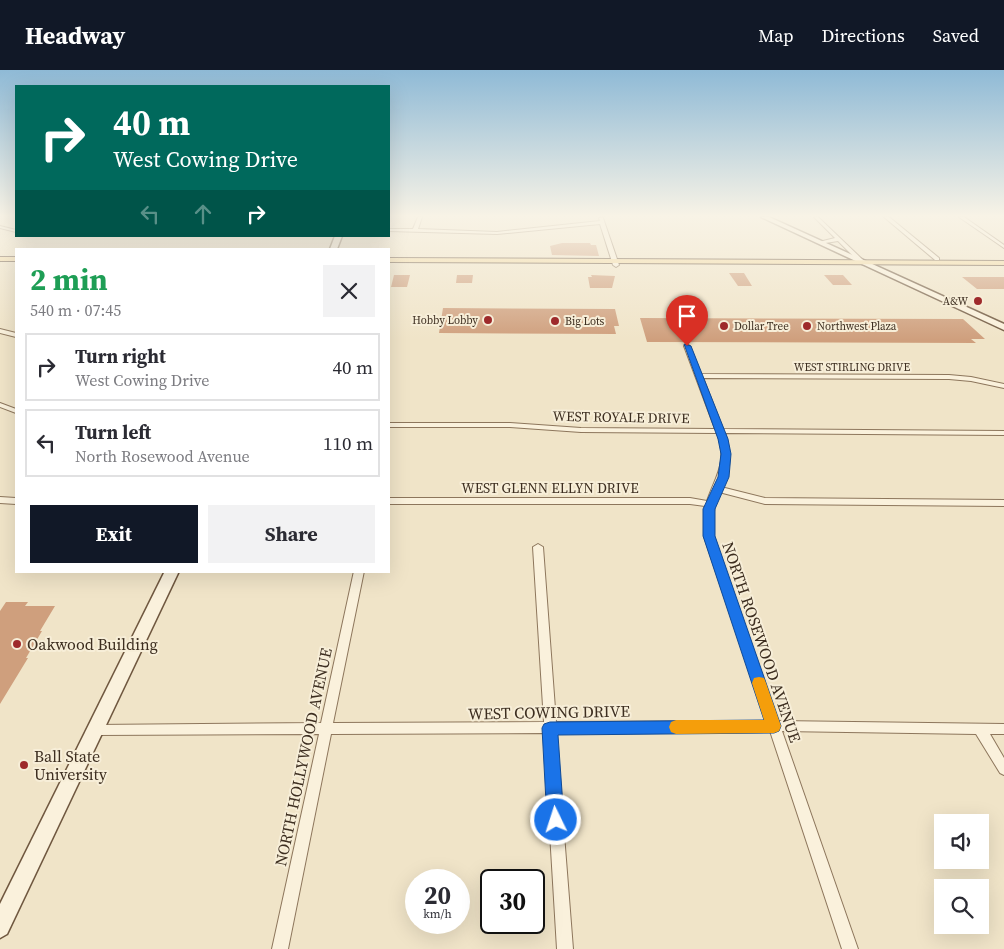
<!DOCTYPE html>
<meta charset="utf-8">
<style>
:root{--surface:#fff;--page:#f2f2f3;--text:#2b2b33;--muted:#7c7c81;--line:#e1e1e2;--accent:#111827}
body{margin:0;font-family:"Source Serif 4",serif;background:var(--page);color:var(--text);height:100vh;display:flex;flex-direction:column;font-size:19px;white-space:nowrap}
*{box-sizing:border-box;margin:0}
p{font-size:16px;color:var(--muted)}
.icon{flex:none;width:28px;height:28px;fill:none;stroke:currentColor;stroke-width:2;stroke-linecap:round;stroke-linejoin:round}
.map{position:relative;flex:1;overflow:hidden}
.details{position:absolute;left:15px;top:178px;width:375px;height:325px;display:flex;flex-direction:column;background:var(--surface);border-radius:0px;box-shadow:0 5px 20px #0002}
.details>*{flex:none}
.banner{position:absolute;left:15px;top:15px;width:375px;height:152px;border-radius:0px;box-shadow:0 5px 20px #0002;background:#00695c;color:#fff;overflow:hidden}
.controls{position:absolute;left:934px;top:744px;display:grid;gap:10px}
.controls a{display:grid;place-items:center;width:55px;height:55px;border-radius:0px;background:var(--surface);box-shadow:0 5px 20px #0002;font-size:25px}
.speed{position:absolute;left:405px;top:799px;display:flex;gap:10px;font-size:25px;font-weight:700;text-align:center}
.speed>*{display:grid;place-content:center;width:65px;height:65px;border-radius:50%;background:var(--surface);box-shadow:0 5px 20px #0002;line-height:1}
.speed small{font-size:12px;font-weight:400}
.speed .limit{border:2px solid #111;border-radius:8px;background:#fff;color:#111}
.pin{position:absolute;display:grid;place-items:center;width:42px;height:42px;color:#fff;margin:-51px -21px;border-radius:50% 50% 50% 0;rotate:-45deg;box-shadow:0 0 5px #0007}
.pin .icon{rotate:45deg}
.me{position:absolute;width:55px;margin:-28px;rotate:356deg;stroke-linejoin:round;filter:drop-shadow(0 0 4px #0008)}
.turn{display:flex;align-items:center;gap:18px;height:105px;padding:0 15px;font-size:22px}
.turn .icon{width:65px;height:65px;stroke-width:2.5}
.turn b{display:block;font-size:35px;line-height:42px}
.lanes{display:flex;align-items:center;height:48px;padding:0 15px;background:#0003;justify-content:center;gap:25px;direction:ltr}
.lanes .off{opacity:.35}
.round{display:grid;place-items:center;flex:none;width:52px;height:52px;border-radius:0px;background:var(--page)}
.head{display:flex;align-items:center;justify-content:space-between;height:85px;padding:0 15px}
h1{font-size:30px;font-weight:700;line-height:38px;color:#1e9e55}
.button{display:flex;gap:10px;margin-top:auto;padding:10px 15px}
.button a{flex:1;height:58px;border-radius:0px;background:var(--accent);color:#fff;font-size:20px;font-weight:700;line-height:58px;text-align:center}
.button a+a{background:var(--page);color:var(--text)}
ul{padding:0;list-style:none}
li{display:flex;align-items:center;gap:15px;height:68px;margin:0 10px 8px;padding:0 5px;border:2px solid var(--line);border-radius:0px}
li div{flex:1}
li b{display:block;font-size:19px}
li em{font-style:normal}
header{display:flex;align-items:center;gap:30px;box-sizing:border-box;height:70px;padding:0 25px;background:var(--accent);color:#fff}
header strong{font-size:24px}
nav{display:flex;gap:28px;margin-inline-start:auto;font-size:18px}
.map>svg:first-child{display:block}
.building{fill:#cf9f7d}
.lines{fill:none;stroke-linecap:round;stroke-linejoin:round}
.street-casing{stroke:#8d765c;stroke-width:2}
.secondary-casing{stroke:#6f573f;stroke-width:3}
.primary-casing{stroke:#5b4430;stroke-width:2}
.street{fill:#faf1dc;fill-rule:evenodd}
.secondary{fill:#faf1dc;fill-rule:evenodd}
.primary{fill:#f3d9a0;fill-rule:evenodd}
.route{fill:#1a73e8;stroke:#114b97}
.slow{fill:#f59e0b}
.poi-dot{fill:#9e2a2b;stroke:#f7eed8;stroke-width:2}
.labels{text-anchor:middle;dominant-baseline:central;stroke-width:4;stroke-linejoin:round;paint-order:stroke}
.far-poi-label{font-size:11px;fill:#3d2e20;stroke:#f7eed8;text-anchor:start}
.far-street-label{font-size:11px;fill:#3d2e20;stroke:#f7eed8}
.street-label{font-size:14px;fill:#3d2e20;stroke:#f7eed8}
.near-street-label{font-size:16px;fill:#3d2e20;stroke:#f7eed8}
.near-poi-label{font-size:16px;fill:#3d2e20;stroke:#f7eed8;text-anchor:start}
</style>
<header>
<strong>Headway</strong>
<nav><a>Map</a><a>Directions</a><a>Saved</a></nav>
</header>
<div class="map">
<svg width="1004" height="879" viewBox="0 0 1004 879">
<rect width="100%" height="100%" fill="#f0e4c8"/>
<g class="building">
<polygon points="562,173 590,173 591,175 596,175 599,186 552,185 550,176"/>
<polygon points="729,203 744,203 752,216 738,216"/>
<polygon points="394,205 410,205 407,217 391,217"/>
<polygon points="457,205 473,205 472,213 456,213"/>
<polygon points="591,205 615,206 612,218 590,218 588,207 592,207"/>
<polygon points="824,205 843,205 852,215 833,215"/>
<polygon points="962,207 1004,207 1004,219 977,219"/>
<polygon points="443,238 615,239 619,256 614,256 616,264 439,263"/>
<polygon points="640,248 963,249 985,269 971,269 976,273 647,272"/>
<polygon points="6,532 28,532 25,536 55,536 40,561 42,561 26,588 28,588 0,634 0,541"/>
</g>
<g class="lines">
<defs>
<g id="street">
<polygon points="418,147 422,147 418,159 497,162 600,151 599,148 602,147 603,148 619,195 616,197 613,195 600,154 497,164 389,161 389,159 413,159"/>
<polygon points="814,147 818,147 863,190 863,192 859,192 838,171 819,174 819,172 835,168"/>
<polygon points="884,147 889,147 939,188 939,190 935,190"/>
<polygon points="959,147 964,147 1004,175 1004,178"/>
<polygon points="0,156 16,160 16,162 0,158"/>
<polygon points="0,259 16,263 16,267 0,263"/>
<path d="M687 274 690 276 701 304 949 305 971 307 1004 314V318L971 311 949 309 703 308 723 359 1004 361V365L725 363C732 382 729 399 721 417L765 428 1004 430V436L765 434 719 422C713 437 712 450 714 466L778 651 1004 654V664H990L1004 688V705L1000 703 976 664 782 661 858 879H842L770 661 556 662 573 879H557L544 663 331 664 288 879H272L319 664 95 665 91 664 89 660 91 656 95 655 321 653 354 501H364L333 653 544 652 533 477 538 474 543 477 556 652 766 651 704 466V450L705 436 690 434H389V428H690L707 431C716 405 728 392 717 363L581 362 510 357H389V353H510L581 358 715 359 684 276Z"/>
<polygon points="0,333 16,339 16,343 0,337"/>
<polygon points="0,427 16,428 16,434 0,433"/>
</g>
<g id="secondary">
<polygon points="761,147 769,147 1004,254 1004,260"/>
<polygon points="335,166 342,166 337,179 330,179"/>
<polygon points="165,501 179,501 7,864 0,868 0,834"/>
</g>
<g id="primary">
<rect x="0" y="187" width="16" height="4"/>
<polygon points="389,188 1004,191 1004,195 389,192"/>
</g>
</defs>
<use href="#street" class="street-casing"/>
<use href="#secondary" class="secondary-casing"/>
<use href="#primary" class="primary-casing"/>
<use href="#street" class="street"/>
<use href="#secondary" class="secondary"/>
<use href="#primary" class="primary"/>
</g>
<linearGradient id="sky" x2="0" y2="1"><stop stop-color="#8fbad6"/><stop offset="0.54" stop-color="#f8f3e6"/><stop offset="1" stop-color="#f8f3e6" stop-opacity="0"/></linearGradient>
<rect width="1004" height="270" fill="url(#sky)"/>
<polygon class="route" points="684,274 691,276 728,369 731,384 729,407 715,439 715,466 781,656 779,661 774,663 558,665 564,750 562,756 556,759 550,756 547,750 542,658 544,654 550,652 764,650 703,466 703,439 718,407 721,384 718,369"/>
<polygon class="slow" points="759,607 764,608 766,613 781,656 779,661 774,663 676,664 671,662 669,657 671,652 676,650 764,650 752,613 754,608"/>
<g class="poi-dot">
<circle cx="978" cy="231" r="5"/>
<circle cx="488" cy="250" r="5"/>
<circle cx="555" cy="251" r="5"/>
<circle cx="724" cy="256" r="5"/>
<circle cx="807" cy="256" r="5"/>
<circle cx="17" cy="574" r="5"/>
<circle cx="24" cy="695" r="5"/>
</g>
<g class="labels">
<g class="far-poi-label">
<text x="968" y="231" text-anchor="end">A&amp;W</text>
<text x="478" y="250" text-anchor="end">Hobby Lobby</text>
<text x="565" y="251">Big Lots</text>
<text x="734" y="256">Dollar Tree</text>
<text x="817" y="256">Northwest Plaza</text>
</g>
<g class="far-street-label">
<text x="852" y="297">WEST STIRLING DRIVE</text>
</g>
<g class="street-label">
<text transform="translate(621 347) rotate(1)">WEST ROYALE DRIVE</text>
<text x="550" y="418">WEST GLENN ELLYN DRIVE</text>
</g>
<g class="near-street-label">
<text transform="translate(762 572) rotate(71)">NORTH ROSEWOOD AVENUE</text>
<text transform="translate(549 642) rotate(-1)">WEST COWING DRIVE</text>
<text transform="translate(303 687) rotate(-78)">NORTH HOLLYWOOD AVENUE</text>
</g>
<g class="near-poi-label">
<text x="27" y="574">Oakwood Building</text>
<text x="34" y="686">Ball State<tspan x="34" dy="18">University</tspan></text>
</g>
</g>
</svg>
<div class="controls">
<a><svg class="icon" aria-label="sound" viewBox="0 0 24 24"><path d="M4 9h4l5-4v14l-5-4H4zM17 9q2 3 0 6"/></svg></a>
<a><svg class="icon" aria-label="search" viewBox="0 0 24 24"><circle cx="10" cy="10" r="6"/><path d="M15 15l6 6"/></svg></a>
</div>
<div class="speed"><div>20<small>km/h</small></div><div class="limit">30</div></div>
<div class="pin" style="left:687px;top:276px;background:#d93025"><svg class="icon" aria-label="arrive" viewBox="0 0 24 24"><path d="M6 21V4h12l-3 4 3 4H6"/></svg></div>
<svg class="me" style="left:556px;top:750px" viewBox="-20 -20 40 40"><circle r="17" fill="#1a73e8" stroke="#fff" stroke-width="3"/><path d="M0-11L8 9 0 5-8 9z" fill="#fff"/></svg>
<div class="banner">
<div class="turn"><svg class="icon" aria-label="right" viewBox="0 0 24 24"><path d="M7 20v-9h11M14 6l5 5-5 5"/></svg><div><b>40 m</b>West Cowing Drive</div></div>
<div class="lanes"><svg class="icon off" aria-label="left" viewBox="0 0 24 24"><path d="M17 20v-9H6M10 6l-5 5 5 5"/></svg><svg class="icon off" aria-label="ahead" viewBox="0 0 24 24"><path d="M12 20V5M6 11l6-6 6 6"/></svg><svg class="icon" aria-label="right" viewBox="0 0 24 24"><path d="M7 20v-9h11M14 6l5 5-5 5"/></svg></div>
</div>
<section class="details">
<div class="head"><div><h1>2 min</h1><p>540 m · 07:45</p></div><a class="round"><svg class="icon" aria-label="close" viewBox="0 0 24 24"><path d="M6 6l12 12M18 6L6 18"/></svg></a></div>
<ul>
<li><svg class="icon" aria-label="right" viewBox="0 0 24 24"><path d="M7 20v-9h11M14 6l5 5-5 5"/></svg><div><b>Turn right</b><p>West Cowing Drive</p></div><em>40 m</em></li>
<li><svg class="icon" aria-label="left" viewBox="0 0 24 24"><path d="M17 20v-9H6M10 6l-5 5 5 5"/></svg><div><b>Turn left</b><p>North Rosewood Avenue</p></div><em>110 m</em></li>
</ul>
<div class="button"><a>Exit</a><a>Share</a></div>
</section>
</div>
